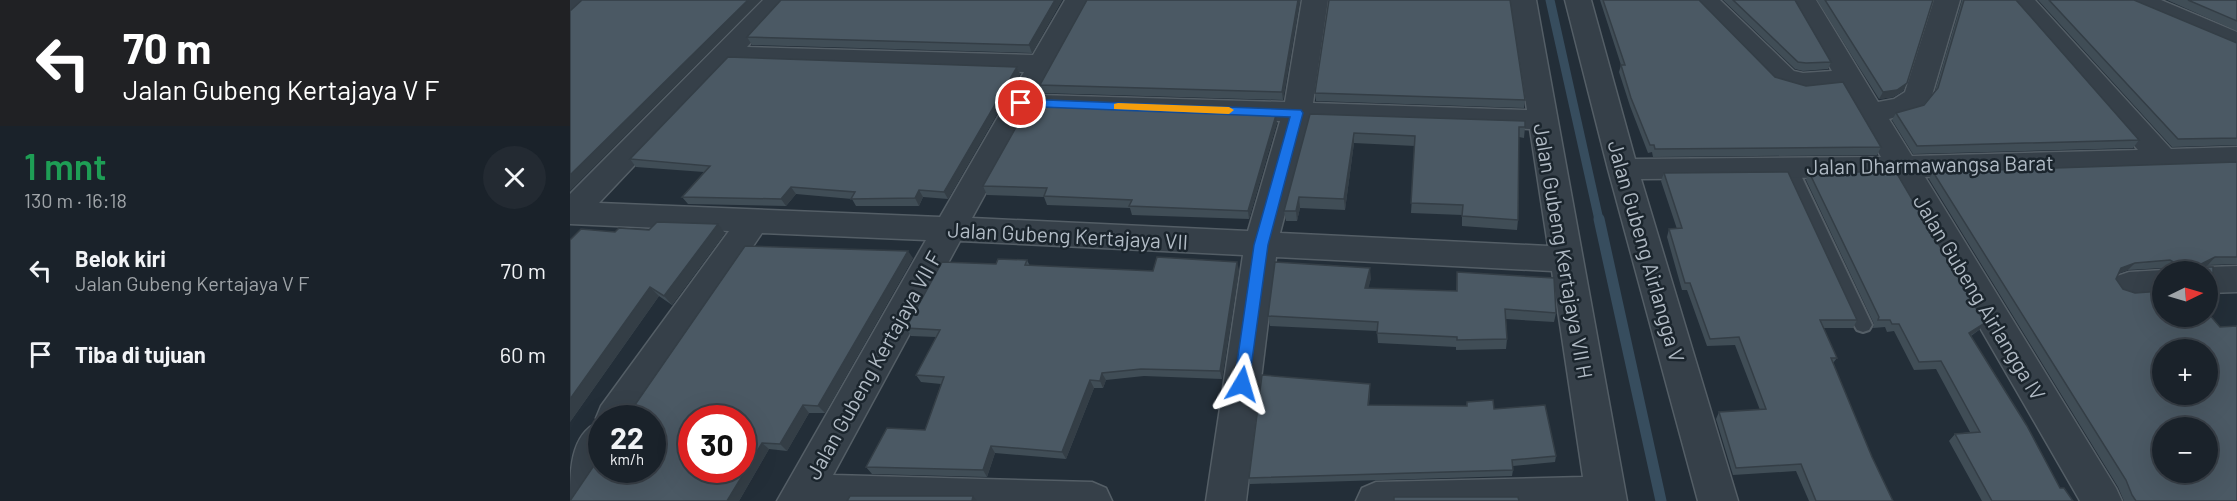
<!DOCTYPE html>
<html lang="id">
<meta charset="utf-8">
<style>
:root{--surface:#1a222a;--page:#232a32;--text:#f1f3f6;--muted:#9fa4a8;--line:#383f47}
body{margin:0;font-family:Barlow,sans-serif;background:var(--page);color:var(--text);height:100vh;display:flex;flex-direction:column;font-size:22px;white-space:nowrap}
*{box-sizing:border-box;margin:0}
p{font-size:20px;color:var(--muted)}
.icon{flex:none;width:33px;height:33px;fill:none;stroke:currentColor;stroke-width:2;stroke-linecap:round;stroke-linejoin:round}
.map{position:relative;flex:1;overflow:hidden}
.sheet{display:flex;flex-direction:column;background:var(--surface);width:570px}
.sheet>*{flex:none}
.banner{background:#202124;color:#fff;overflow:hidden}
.needle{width:39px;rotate:85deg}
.fabs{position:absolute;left:1582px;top:261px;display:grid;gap:12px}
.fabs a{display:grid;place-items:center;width:66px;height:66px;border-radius:50%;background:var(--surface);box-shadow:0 6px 24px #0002,0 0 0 2px var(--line);font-size:30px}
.speed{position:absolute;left:18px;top:405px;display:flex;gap:12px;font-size:30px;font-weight:700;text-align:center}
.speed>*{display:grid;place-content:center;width:78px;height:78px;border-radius:50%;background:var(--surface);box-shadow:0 6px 24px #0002,0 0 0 2px var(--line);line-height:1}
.speed small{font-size:15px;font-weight:400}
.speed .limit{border:9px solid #d22;background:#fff;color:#111}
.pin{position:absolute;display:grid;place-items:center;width:51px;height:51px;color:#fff;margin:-26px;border:3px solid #fff;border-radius:50%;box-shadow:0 2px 6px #0007}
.me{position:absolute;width:66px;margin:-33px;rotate:7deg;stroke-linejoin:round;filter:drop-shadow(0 0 4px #0008)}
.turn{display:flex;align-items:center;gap:21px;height:126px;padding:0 24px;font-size:27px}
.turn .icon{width:78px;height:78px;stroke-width:2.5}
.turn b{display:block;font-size:42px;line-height:51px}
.round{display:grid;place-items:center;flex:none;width:63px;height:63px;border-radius:32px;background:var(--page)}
.headline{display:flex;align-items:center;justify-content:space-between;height:102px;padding:0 24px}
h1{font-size:36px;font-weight:600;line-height:45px;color:#1e9e55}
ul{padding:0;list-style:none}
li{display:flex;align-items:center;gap:18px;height:84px;padding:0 24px}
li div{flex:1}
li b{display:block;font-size:22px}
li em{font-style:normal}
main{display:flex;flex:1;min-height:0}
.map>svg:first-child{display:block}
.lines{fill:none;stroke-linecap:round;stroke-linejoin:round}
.stream-far1{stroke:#374d5e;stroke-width:9}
.stream{stroke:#374d5e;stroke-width:11}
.lane-casing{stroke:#545e66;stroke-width:4}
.street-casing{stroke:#545e66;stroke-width:3}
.lane{fill:#364049;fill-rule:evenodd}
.street{fill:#364049;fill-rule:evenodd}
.wall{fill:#404d56}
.shaded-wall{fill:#343e46}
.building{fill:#4b5964;stroke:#343e46;stroke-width:1.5;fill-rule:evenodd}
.route{fill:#1a73e8;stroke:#114b97;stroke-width:1.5}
.slow{fill:#f59e0b}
.labels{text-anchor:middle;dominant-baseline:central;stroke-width:5;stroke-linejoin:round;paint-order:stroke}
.street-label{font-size:21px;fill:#b1bbc5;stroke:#1b252d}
</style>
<main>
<section class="sheet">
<div class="banner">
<div class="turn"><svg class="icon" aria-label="left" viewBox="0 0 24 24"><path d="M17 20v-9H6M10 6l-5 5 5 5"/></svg><div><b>70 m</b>Jalan Gubeng Kertajaya V F</div></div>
</div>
<div class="headline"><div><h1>1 mnt</h1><p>130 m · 16:18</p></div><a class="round"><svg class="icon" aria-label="close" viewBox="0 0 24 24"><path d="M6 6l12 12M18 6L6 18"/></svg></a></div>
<ul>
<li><svg class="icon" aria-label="left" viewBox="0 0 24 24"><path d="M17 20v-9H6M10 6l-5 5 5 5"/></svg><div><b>Belok kiri</b><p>Jalan Gubeng Kertajaya V F</p></div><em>70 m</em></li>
<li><svg class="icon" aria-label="arrive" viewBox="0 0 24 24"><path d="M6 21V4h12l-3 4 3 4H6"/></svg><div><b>Tiba di tujuan</b></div><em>60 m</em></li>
</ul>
</section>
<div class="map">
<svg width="1667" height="501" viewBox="0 0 1667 501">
<rect width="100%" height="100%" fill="#232e38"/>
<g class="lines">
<polyline class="stream-far1" points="980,0 1029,220"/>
<polyline class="stream" points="1029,219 1091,501"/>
<defs>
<polygon id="lane" points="1219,162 1227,167 1302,325 1299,330 1293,332 1287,330 1284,325 1211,167"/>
<g id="street">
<polygon points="0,0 19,0 9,10 0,13"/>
<path d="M193 0H220L177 47 463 55 495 0H521L469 95 715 102 732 0H758L743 103 957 110 940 0H966L1057 501H786L792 488 806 482 1013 477 982 271 706 257 676 501H636L673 255 390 241 263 475 522 482 536 488 542 501H207L356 240 192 233 66 418H32V470L14 496 0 501C0 472 0 435 28 422L26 418 31 406 159 231 0 224V194ZM162 62 454 72 370 217 29 203ZM460 112 710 121 678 231 402 218ZM739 122 960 129 978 246 710 233Z"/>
<polygon points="995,0 1021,0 1065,159 1311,157 1271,87 1233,91 1204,83 1123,0 1150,0 1224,71 1233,73 1262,71 1220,0 1246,0 1308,102 1324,99 1335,92 1364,0 1390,0 1362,95 1349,110 1319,119 1342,156 1568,150 1438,0 1465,0 1601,149 1667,147 1667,167 1355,177 1546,488 1552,501 1510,501 1323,177 1071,179 1168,501 1128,501 1038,169"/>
<polygon points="1556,0 1591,0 1667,32 1667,50 1560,5"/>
<polygon points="1667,266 1667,292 1638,293 1638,272 1626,272 1638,267"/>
<polygon points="1593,270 1598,272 1593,272 1593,296 1559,298 1547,294 1542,285 1547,276 1559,272"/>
</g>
</defs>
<use href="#lane" class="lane-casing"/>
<use href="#street" class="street-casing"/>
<use href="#lane" class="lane"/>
<use href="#street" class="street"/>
</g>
<g class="wall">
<polygon points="492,0 462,53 182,45 177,37"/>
<polygon points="517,0 730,0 713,100 473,93 470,85"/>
<polygon points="1030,0 1129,0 1205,77 1311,147 1307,155 1083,157 1082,152 1078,153 1060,106 1049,72 1051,65"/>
<polygon points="1153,0 1225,0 1261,62 1258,69 1233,71 1225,69"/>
<polygon points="1247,0 1363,0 1337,83 1333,91 1323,97 1309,99"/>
<polygon points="1392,0 1446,0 1569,140 1563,148 1343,154 1322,120 1326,113 1354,105 1365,91"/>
<polygon points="1468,0 1564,0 1667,43 1667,145 1602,147"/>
<polygon points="1597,0 1667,0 1667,31"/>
<polygon points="447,67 450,74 378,199 353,197 349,206 286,206 282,199 226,194 216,206 118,204 112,197 134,172 66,167 60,159"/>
<polygon points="745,93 955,100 954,108 746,101"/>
<polygon points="740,114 955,127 954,138 949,137 948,220 947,230 892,226 892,215 841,213 845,146 784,143 775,210 730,208 727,221 716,221 714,211"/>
<polygon points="707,123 679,219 562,215 560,208 477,205 474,197 417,195 413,186"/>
<polygon points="1667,162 1667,264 1638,265 1633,267 1643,273 1638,278 1638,272 1598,272 1599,270 1593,268 1558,270 1549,273 1546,279 1667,501 1554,501 1548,487 1359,179 1363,172"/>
<polygon points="1239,172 1415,323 1409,330 1401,336 1490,488 1503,501 1412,501 1379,441 1385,434 1400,432 1366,369 1344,370 1324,331 1317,332 1315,327 1303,328 1304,324 1236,180"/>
<polygon points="1094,173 1287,320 1283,328 1253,328 1267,358 1263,363 1302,457 1323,501 1239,501 1226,471 1163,475 1146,419 1149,412 1190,410 1165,345 1137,346 1117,290 1112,290 1097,237 1099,229 1107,229 1091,181"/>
<polygon points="79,230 155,233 102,305 89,296 0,422 45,232"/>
<polygon points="343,258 255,413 239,413 217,451 199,449 169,501 0,501 60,412"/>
<polygon points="457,260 460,266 583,271 669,270 652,379 574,376 536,380 533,388 524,388 496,459 425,453 417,477 302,474 296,467 355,430 371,384 351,382 346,375 366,337 341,336 336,328 426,264"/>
<polygon points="887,272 986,313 984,322 936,319 937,339 936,349 886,350 886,347 808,343 807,331 700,326 698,316 801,278 798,288 886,291"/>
<polygon points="800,391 799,405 896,406 897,402 924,409 986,456 985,462 943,466 943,470 942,476 680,484 679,478"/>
</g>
<g class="shaded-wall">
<polygon points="178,0 191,0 0,191 0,175"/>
<polygon points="485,0 492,0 462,53 459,45"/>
<polygon points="728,0 730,0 713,100 712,92"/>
<polygon points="447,67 450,74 378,199 374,192"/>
<polygon points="1337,83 1333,91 1323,97 1309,99 1313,92"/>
<polygon points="706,115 707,123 679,219 678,211"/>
<polygon points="784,133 784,143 775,210 774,199"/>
<polygon points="221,187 226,194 216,206 211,199"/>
<polygon points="349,190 353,197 349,206 345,198"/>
<polygon points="729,197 730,208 727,221 726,211"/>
<polygon points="148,224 155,233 102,305 94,296"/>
<polygon points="338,251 343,258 255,413 248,406"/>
<polygon points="1645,257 1638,265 1624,271 1631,264"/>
<polygon points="667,262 669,270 652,379 650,371"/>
<polygon points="1565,263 1558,270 1545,275 1551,268"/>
<polygon points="800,268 801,278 796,298 795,288"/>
<polygon points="80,287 89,296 0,422 0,399"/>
<polygon points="1415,323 1409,330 1393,340 1399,333"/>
<polygon points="532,373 536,380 533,388 530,381"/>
<polygon points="520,380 524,388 496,459 492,452"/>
<polygon points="233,405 239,413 217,451 210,444"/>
<polygon points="192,443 199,449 169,501 157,501"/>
<polygon points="421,446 425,453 417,477 413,470"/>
<polygon points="403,496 407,501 402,501"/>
</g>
<g class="building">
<polygon points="12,0 178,0 0,175 0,11"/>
<polygon points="211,0 485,0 459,45 177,37"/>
<polygon points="517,0 728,0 712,92 470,85"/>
<polygon points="759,0 940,0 955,100 745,93"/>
<polygon points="1033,0 1129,0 1205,77 1236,86 1273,82 1311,147 1085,149 1084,145 1080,145 1061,98 1051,65 1055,65"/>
<polygon points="1163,0 1225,0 1261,62 1236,63 1228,62"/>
<polygon points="1255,0 1363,0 1337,83 1327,90 1313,92"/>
<polygon points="1394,0 1446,0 1569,140 1347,146 1326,113 1354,105 1368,88"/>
<polygon points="1479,0 1564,0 1667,43 1667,138 1608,139"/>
<polygon points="1618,0 1667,0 1667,21"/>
<polygon points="158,57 447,67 374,192 349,190 345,198 281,199 285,192 221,187 211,199 112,197 140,166 60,159"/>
<polygon points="458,106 706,115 678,211 559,206 562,200 474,196 477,188 413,186"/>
<polygon points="740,114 955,121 955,127 949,127 948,220 892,216 893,205 841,203 845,136 784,133 774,199 729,197 726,211 714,211"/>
<path d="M1667 162V257H1645L1631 264 1633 267H1643V273H1638V272H1602V267L1606 266 1607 264 1600 260 1565 263 1551 268 1546 279 1553 289 1565 293 1593 291V316H1638V313L1650 327 1667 326V501H1566L1562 495 1556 480 1363 172ZM1593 350H1638V394H1593ZM1593 428H1638V472H1593Z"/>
<polygon points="1218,172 1287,320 1250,320 1267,358 1261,358 1302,457 1323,501 1246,501 1231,464 1166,468 1149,412 1196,409 1169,337 1140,339 1120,283 1115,283 1099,229 1112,228 1094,173"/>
<polygon points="1239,172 1326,172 1415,323 1399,333 1457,426 1490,488 1494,488 1503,501 1422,501 1385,434 1410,432 1371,361 1349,362 1329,324 1322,324 1320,320 1308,320 1309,317"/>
<polygon points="87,222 148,224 94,296 80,287 0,399 0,240 11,229 45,232 49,228 79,230"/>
<path d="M175 246 338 251 248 406 233 405 210 444 192 443 157 501H0L25 464V459L32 450V470H82V418H51L55 413 60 412ZM122 418H172V470H122Z"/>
<polygon points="587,257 667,262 650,371 571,369 532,373 530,381 520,380 492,452 421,446 413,470 296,467 317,428 355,430 374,377 346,375 370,330 336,328 372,262 426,264 428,259 457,260 455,265 583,271"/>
<polygon points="705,262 800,268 795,288 887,291 887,272 984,278 986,313 935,309 937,339 887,340 887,337 807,333 808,322 698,316"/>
<polygon points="692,375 800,384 798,405 897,406 897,402 923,400 924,409 975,405 986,456 942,460 943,470 679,478"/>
<polygon points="280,496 403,496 402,501 277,501"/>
<polygon points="824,497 948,497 949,501 824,501"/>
</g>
<polygon class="route" points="451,99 731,110 733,113 698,245 678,389 672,391 667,389 664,384 684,245 720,117 447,106 445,103"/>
<polygon class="slow" points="548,103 659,107 664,110 659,114 544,109 544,104"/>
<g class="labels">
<g class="street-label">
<text transform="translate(1360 164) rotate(-1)">Jalan Dharmawangsa Barat</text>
<text transform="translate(498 235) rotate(3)">Jalan Gubeng Kertajaya VII</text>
<text transform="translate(994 251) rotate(80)">Jalan Gubeng Kertajaya VII H</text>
<text transform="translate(1077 251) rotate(74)">Jalan Gubeng Airlangga V</text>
<text transform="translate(1410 297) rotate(59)">Jalan Gubeng Airlangga IV</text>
<text transform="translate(303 365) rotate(-61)">Jalan Gubeng Kertajaya VII F</text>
</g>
</g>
</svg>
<div class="fabs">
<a><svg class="needle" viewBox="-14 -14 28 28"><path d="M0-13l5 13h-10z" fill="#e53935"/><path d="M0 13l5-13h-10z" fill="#9fa4a8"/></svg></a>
<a>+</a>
<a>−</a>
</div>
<div class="speed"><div>22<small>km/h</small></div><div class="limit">30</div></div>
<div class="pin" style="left:451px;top:103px;background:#d93025"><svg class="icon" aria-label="arrive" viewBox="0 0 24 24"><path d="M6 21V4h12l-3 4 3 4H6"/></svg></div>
<svg class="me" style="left:672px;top:384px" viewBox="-20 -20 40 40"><path d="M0-17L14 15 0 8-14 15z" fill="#1a73e8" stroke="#fff" stroke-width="4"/></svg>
</div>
</main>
